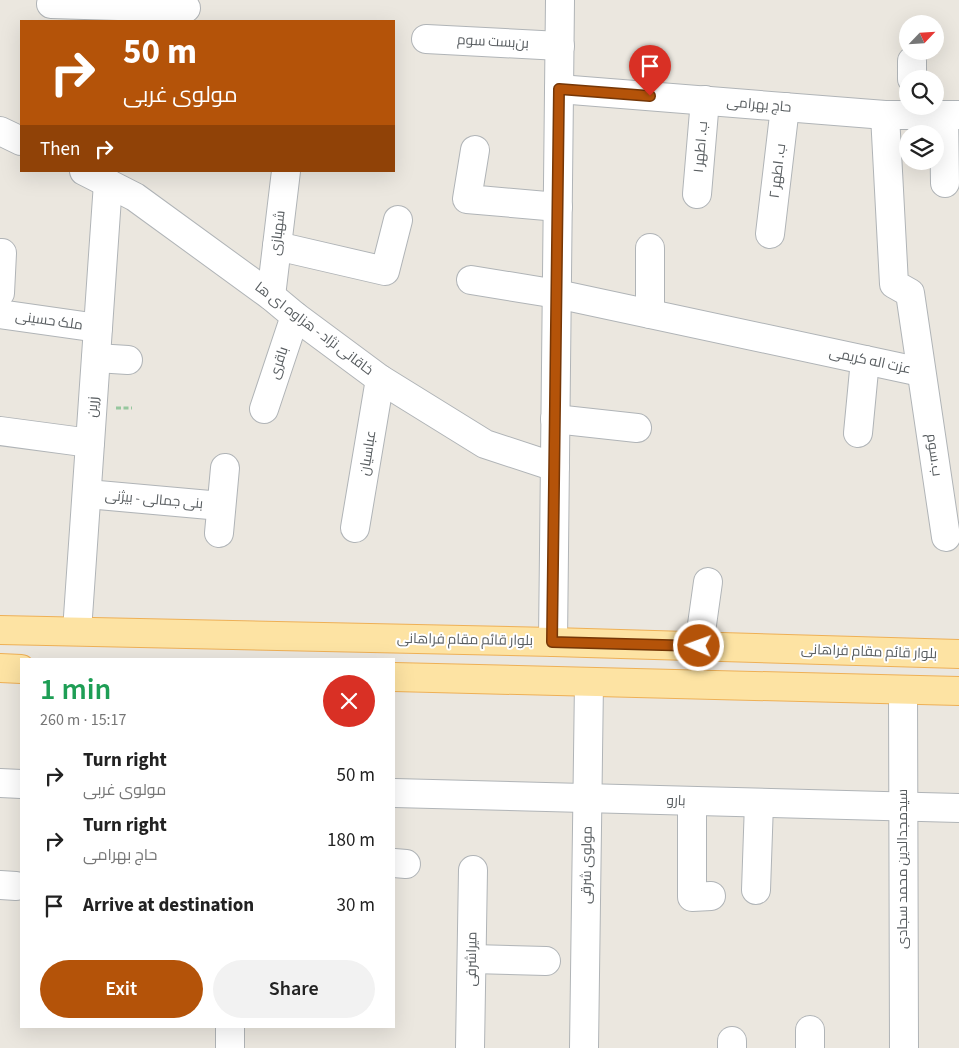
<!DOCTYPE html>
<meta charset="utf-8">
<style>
:root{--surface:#fff;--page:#f2f2f2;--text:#222;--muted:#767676;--accent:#b45309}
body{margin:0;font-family:"Source Sans 3",Cairo,sans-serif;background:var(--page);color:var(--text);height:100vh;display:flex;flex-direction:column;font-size:19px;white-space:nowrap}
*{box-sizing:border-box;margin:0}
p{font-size:16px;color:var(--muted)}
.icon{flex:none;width:28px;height:28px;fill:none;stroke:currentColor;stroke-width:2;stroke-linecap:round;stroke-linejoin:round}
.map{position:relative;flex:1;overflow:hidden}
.side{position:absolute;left:20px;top:658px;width:375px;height:370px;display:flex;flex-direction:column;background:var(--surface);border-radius:0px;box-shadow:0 5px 20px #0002}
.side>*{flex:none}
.hud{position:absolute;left:20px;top:20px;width:375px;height:152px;border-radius:0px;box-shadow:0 5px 20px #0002;background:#b45309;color:#fff;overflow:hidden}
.needle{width:32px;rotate:65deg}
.fabs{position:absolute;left:899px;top:15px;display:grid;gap:10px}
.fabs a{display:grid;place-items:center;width:45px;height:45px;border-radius:50%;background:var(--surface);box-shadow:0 5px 20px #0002;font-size:25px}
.pin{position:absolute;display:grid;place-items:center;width:42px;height:42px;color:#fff;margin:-51px -21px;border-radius:50% 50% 50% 0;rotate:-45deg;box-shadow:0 0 5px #0007}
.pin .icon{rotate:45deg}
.me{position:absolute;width:55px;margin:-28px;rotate:272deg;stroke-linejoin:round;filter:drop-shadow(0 0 4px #0008)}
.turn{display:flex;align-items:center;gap:18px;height:105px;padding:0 20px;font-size:22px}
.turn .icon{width:65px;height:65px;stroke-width:2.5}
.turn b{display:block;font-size:35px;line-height:42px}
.then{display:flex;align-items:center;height:48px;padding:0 20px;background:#0003;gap:10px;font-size:19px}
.round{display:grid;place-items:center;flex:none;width:52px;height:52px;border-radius:26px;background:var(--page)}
.headline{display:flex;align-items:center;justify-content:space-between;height:85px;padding:0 20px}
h1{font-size:30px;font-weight:600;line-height:38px;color:#1e9e55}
.cta{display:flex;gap:10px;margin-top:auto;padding:10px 20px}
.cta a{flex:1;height:58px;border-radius:30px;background:var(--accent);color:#fff;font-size:20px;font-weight:600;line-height:58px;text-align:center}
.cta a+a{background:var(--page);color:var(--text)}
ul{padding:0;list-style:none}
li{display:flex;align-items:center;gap:15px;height:65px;padding:0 20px}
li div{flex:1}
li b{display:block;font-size:19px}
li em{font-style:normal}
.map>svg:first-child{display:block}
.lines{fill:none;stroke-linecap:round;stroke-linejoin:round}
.minor-casing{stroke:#b0b4b7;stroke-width:30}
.major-casing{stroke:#eeb056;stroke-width:30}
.path{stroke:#96c79e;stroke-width:3;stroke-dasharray:5 2.5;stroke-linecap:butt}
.minor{stroke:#fff;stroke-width:28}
.major{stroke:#fde3a3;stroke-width:28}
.route-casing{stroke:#753606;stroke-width:12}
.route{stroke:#b45309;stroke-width:9}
.labels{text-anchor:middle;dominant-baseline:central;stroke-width:4;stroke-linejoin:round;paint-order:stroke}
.street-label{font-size:14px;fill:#585d60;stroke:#fff}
</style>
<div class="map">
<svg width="959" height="1048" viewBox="0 0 959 1048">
<rect width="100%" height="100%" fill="#ebe7df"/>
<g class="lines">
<defs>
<g id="minor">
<polyline points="51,4 186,8"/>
<polyline points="426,39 560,46"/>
<polyline points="912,61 912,79"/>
<polyline points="559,89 885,115 959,115"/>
<polyline points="885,115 894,284 910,293 946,537"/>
<polyline points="944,116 945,183"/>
<polyline points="0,131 21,141"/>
<polyline points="475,150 467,199 558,207"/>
<polyline points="84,171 135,197 271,296 295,316 380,379 485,444 555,467"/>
<polyline points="697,194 705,100"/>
<polyline points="770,234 785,107"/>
<polyline points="277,246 385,271 398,220"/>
<polyline points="650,248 650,314"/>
<polyline points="0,253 2,253 0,293"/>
<polyline points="471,280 557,294 921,372"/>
<polyline points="271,296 286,171"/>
<polyline points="0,314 98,328"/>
<polyline points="96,358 128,360"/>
<polyline points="264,409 295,316"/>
<polyline points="555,419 637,428"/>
<polyline points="0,431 90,443"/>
<polyline points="858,433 865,360"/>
<polyline points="87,494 221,506"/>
<polyline points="355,528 380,379"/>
<polyline points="219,533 225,468"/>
<polyline points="77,631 108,183"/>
<polyline points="553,642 560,0"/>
<polyline points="699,646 708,582"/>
<polyline points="903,690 904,1048"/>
<polyline points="0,783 21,784"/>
<polyline points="394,793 959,808"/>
<polyline points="692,801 692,897 711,896"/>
<polyline points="394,863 406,864"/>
<polyline points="0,885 16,886"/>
<polyline points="756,890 759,803"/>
<polyline points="472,959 546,961"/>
<polyline points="810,1030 810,1048"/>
<polyline points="230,1048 230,1026"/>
<polyline points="470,1048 473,870"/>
<polyline points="584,1048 589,682"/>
<polyline points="732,1048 732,1041"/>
</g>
<g id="major">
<polyline points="0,630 553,642 959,654"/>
<polyline points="0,668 21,669"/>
<polyline points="394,677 959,691"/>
</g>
</defs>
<use href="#minor" class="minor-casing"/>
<use href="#major" class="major-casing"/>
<polyline class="path" points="116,408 132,408"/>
<use href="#minor" class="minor"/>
<use href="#major" class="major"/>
</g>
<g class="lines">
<defs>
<polyline id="route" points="650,96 559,89 552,642 699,646"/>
</defs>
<use href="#route" class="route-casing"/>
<use href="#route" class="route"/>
</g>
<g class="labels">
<g class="street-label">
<text transform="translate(493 42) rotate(3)">بن‌بست سوم</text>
<text transform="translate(759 105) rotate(5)">حاج بهرامی</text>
<text transform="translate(701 147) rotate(-85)">ب. اطهر ۱</text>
<text transform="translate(778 171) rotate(-83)">ب. اطهر ۲</text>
<text transform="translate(278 233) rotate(-83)">شهبازی</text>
<text transform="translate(49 321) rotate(8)">ملک حسینی</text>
<text transform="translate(314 329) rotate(37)">خاقانی نژاد - هزاوه ای ها</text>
<text transform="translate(870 361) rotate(12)">عزت اله کریمی</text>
<text transform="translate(279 363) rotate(-72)">باقری</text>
<text transform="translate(93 407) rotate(-86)">زرین</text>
<text transform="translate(368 453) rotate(-81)">عباسیان</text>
<text transform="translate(934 455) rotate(82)">ب.سوم</text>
<text transform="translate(154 500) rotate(5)">بنی جمالی - بیژنی</text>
<text transform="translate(465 640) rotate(1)">بلوار قائم مقام فراهانی</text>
<text transform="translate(869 652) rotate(2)">بلوار قائم مقام فراهانی</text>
<text transform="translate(676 801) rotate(2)">بارو</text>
<text transform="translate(587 865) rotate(-89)">مولوی شرقی</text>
<text transform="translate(903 869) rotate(-90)">سیدمجدالدین محمد سجادی</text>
<text transform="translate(472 959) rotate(-89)">میراشرفی</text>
</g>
</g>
</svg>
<div class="fabs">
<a><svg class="needle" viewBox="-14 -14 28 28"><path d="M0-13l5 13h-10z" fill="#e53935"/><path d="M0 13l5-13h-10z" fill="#767676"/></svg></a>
<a><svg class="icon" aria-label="search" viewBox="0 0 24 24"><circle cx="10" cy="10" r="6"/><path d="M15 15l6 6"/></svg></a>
<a><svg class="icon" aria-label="layers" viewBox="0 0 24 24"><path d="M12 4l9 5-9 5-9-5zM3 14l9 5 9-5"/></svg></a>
</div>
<div class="pin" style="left:650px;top:96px;background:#d93025"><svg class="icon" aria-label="arrive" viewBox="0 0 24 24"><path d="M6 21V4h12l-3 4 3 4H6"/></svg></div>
<svg class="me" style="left:699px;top:646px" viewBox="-20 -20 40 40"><circle r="17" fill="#b45309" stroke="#fff" stroke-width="3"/><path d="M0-11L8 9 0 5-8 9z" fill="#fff"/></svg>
<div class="hud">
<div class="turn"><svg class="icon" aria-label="right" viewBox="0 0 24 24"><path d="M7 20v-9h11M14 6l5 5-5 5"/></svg><div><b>50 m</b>مولوی غربی</div></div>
<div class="then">Then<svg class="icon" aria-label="right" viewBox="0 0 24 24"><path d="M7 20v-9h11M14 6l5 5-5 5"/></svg></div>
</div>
<section class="side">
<div class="headline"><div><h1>1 min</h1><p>260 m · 15:17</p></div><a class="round" style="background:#d93025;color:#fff"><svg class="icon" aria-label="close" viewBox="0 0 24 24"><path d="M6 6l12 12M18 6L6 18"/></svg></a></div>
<ul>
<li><svg class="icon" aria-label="right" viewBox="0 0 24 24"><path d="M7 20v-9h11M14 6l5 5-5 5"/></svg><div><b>Turn right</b><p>مولوی غربی</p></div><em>50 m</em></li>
<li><svg class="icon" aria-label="right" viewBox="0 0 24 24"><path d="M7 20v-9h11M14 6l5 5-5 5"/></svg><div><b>Turn right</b><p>حاج بهرامی</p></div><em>180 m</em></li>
<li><svg class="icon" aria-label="arrive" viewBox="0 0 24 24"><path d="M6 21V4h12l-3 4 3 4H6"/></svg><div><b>Arrive at destination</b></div><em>30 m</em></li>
</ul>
<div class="cta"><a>Exit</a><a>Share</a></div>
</section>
</div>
